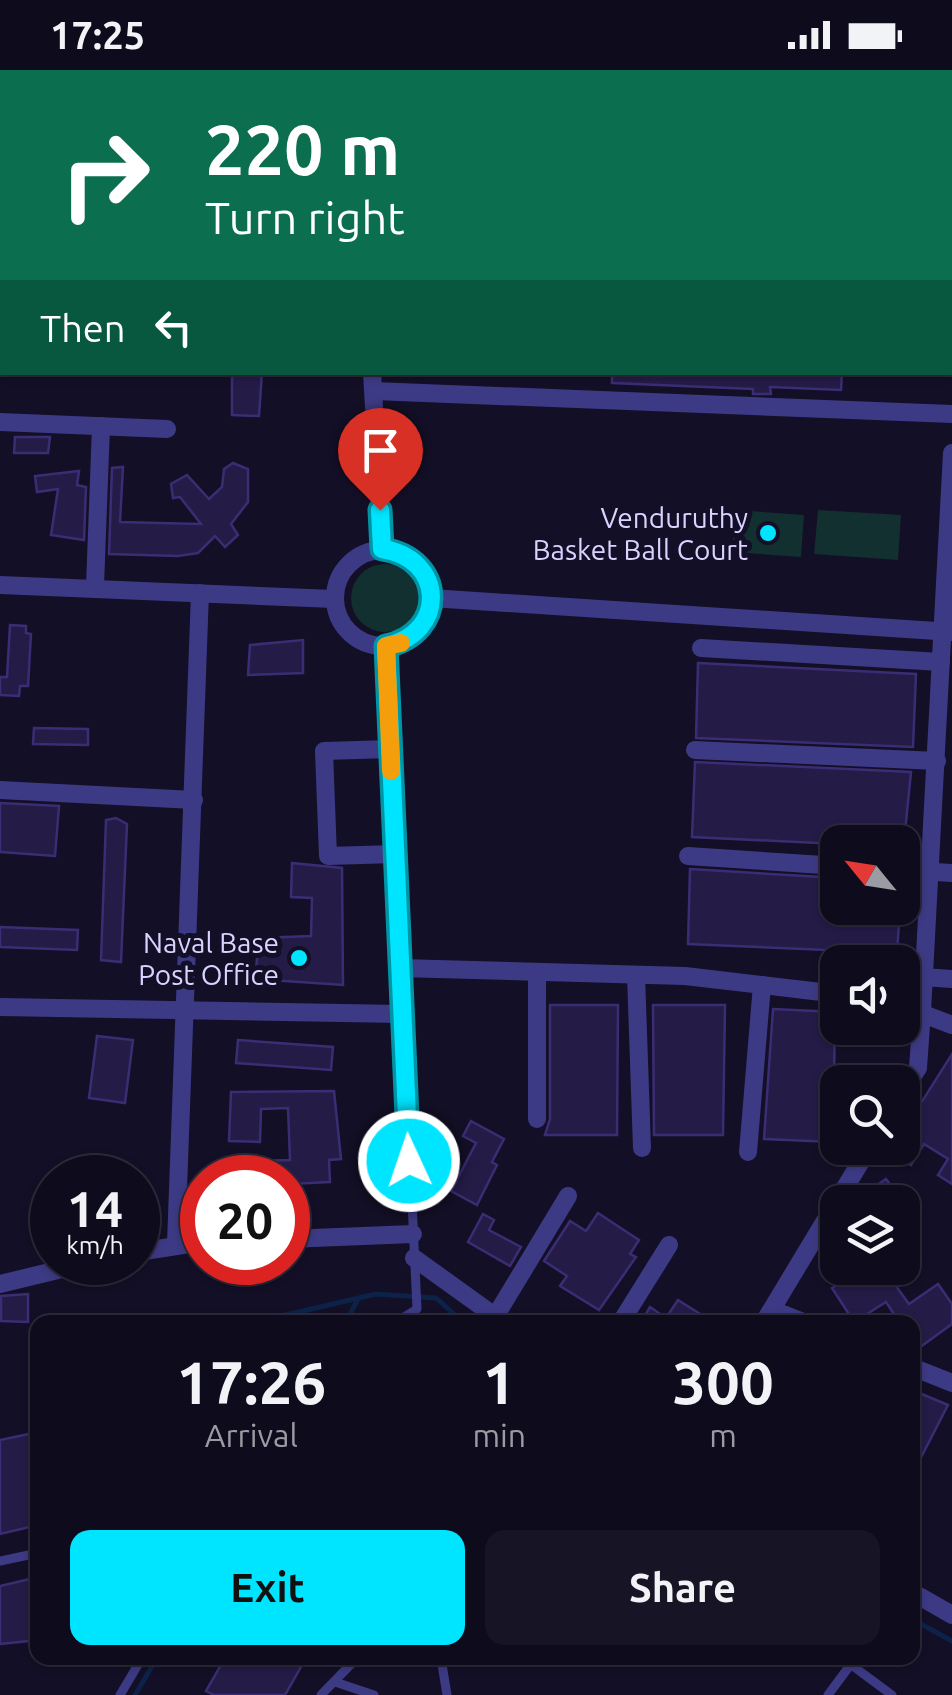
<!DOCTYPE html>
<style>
:root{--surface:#0e0b1c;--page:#171425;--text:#f1f3f6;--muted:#9b9ba3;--line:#2e2b3b;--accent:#00e5ff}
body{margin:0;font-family:Ubuntu,sans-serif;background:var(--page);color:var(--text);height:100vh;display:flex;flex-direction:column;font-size:38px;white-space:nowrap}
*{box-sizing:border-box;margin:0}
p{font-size:32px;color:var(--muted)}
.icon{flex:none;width:55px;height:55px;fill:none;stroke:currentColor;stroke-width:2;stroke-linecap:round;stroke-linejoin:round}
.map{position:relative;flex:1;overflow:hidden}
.sheet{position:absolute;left:30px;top:1245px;width:890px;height:350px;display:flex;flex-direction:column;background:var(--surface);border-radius:20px;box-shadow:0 2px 8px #0004,0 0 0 2px var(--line)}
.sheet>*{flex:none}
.banner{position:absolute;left:0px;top:0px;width:952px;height:305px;box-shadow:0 2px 8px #0004,0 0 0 2px var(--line);background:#0b6e4f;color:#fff;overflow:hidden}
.needle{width:65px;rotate:300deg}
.buttons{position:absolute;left:820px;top:755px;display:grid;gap:20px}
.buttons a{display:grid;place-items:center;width:100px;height:100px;border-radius:20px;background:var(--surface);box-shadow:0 2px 8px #0004,0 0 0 2px var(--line);font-size:50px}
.speed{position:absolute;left:30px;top:1085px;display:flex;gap:20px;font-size:50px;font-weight:700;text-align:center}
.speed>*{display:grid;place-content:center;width:130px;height:130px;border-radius:50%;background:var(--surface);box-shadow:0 2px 8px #0004,0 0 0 2px var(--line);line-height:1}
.speed small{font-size:25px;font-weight:400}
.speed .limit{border:15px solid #d22;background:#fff;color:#111}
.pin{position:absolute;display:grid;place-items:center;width:85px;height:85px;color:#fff;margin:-102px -42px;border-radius:50% 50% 50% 0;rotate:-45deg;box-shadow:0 0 10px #0007}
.pin .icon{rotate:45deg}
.me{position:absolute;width:110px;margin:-55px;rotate:357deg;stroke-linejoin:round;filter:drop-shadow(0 0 8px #0008)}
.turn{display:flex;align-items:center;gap:35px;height:210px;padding:0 40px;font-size:45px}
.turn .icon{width:130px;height:130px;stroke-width:2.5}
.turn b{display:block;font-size:70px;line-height:85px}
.then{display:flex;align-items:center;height:95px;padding:0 40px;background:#0003;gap:20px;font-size:38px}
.eta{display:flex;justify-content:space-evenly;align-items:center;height:170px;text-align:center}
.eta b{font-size:60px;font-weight:600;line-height:70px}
.cta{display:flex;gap:20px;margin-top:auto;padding:20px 40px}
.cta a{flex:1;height:115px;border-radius:20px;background:var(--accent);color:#111;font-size:40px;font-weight:600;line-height:115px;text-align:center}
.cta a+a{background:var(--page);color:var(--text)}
.status{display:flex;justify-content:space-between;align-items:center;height:70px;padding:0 50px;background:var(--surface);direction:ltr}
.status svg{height:28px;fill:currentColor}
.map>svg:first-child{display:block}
.green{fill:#12302f}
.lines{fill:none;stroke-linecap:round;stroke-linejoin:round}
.stream{stroke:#0c2248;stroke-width:5}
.building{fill:#241b47;stroke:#3b2d73;stroke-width:2.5}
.service{stroke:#3d3a85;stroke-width:9}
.minor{stroke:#3d3a85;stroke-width:18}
.route-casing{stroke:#0095a6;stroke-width:25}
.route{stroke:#00e5ff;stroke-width:18}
.slow{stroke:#f59e0b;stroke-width:18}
.poi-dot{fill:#00e5ff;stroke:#130f26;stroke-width:4}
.labels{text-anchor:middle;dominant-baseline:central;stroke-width:10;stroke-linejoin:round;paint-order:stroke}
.poi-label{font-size:28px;fill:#d9d4ff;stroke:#130f26;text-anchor:end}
</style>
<div class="status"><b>17:25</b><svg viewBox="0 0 49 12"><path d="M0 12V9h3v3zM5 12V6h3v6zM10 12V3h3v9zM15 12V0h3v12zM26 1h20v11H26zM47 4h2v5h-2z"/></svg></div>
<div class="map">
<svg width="952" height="1625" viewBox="0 0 952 1625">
<rect width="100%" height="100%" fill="#130f26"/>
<g class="green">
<polygon points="735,440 804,445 801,487 732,482"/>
<polygon points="818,440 901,445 898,490 814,484"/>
<circle cx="385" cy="528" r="34"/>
</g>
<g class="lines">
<g class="stream">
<polyline points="255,1252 376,1224 436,1228 463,1252"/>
<polyline points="346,1252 358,1229"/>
<polyline points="912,1549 952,1571"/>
<polyline points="135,1625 157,1588"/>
</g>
</g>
<g class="building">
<polygon points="232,302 262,302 259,346 232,345"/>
<polygon points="612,302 842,302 841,320 770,317 771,324 753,324 753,319 612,313"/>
<polygon points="15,367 50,367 48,383 14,383"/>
<polygon points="233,393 248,399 248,432 231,454 238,465 225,477 215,466 198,483 178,486 109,484 112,398 123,397 120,452 201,454 180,427 173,428 171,414 187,405 209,429 222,417 224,399"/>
<polygon points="79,401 77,415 86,417 84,470 51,465 58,419 37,422 35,406"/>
<polygon points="10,555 26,556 26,563 31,564 28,616 20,616 19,626 0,625 0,607 7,607"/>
<polygon points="303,570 303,603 248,605 250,575"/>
<polygon points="698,593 916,604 913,677 696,668"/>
<polygon points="34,658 88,659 88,675 33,674"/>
<polygon points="695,692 911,702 904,772 838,774 692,767"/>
<polygon points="0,733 59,736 55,786 0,782"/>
<polygon points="116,748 127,754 121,892 101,890 106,750"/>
<polygon points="292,793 342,798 343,915 255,909 259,868 311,866 312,828 291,827"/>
<polygon points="690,799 838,808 838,838 900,838 897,883 688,874"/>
<polygon points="0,857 78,860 77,880 0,877"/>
<polygon points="550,935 618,935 617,1065 545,1065 550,1049"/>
<polygon points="653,935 725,935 723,1065 654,1065"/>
<polygon points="773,939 835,942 833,1072 764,1069"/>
<polygon points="97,966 133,970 125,1033 89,1028"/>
<polygon points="238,970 333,977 331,1000 236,993"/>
<polygon points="952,984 952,1114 938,1105 948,1089 924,1074 911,1095 883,1078 902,1078 902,1063"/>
<polygon points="334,1021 341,1089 329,1090 330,1112 290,1114 290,1108 259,1108 259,1091 290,1090 288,1038 261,1039 260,1072 229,1071 231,1022"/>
<polygon points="471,1051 504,1069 492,1092 497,1095 477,1135 451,1121 476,1073 463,1066"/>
<polygon points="886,1109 903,1132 853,1132 870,1120"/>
<polygon points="598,1143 639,1170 630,1184 636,1187 599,1240 560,1216 567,1206 544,1191 570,1151 586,1161"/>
<polygon points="483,1144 494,1150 489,1160 521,1177 510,1196 468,1172"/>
<polygon points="862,1198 883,1198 909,1234 938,1214 952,1234 952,1254 912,1283 912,1252 899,1252 886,1232 854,1252 832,1218"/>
<polygon points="28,1224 28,1252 1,1251 1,1226"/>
<polygon points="678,1230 713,1252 641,1252 650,1237 666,1248"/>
<polygon points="912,1320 948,1335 912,1405"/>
<polygon points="38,1362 38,1455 0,1464 0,1370"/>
<polygon points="38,1507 38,1570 0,1574 0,1516"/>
<polygon points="225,1588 306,1588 285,1625 214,1625 206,1621"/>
</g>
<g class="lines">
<g class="service">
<polyline points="386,576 417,1239 396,1252"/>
<polyline points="0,1491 38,1483"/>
<polyline points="441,1588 447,1625"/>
<polyline points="842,1588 892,1625"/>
<polyline points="335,1612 374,1625"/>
<polyline points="120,1625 142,1588"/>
<polyline points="321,1625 357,1588"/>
<polyline points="828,1625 851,1594"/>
</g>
<g class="minor">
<polyline points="65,0 81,2"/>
<polyline points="38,2 38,0"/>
<polyline points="344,2 344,0"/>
<polyline points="736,2 736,0"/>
<polyline points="0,79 2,79"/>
<polyline points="950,89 952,90"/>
<polyline points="372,302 382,479"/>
<polyline points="374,321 952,344"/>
<polyline points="0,352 167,359"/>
<circle cx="383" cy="528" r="48"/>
<polyline points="0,515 334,529"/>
<polyline points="95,516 101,356"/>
<polyline points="431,528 952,562"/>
<polyline points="701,578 941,592"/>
<polyline points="390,679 324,681 328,786 395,784"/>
<polyline points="695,680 937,691"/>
<polyline points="0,720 194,730"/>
<polyline points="688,786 838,796"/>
<polyline points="902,800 952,803"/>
<polyline points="400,898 685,906 838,924"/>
<polyline points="636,905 642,1078"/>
<polyline points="923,907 952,909"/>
<polyline points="902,936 952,955"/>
<polyline points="0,937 401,944"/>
<polyline points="902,1023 918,998 922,941 952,383"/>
<polyline points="537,1049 537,902"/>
<polyline points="748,1082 762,915"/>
<polyline points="288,1169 413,1164"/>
<polyline points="176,1173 200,523"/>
<polyline points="138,1182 202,1172"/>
<polyline points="414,1188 503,1252"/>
<polyline points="0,1214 91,1192"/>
<polyline points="772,1240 803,1252"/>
<polyline points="495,1247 568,1126"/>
<polyline points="621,1252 669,1175"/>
<polyline points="764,1252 869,1078"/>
<polyline points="912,1297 952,1313"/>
<polyline points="912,1522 952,1545"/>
</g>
</g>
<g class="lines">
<defs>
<path id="route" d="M380 440 382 479C445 488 448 563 386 576L409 1091"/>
</defs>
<use href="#route" class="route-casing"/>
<use href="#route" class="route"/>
<polyline class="slow" points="391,701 386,576 401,573"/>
</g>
<g class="poi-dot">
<circle cx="768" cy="463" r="10"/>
<circle cx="299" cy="888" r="10"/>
</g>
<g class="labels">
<g class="poi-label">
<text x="748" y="447">Venduruthy<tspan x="748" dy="32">Basket Ball Court</tspan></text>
<text x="279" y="872">Naval Base<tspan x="279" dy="32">Post Office</tspan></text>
</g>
</g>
</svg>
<div class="buttons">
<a><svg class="needle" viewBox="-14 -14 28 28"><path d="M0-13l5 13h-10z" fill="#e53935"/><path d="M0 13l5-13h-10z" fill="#9b9ba3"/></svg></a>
<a><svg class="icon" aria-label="sound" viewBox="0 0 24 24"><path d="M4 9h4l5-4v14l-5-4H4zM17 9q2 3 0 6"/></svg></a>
<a><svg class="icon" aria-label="search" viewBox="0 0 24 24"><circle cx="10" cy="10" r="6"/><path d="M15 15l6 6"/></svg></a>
<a><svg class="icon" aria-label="layers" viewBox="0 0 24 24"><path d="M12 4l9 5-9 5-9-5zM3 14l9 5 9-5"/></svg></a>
</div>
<div class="speed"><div>14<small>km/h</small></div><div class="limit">20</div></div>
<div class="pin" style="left:380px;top:440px;background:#d93025"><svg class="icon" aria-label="arrive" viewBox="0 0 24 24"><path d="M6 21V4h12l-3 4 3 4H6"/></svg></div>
<svg class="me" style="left:409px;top:1091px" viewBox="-20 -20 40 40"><circle r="17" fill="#00e5ff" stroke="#fff" stroke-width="3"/><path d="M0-11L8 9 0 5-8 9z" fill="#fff"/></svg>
<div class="banner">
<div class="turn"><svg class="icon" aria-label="right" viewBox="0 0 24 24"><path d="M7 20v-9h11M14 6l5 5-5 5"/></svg><div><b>220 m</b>Turn right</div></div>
<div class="then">Then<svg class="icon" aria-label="left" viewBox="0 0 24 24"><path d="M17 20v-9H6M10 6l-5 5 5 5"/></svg></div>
</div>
<section class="sheet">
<div class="eta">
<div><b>17:26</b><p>Arrival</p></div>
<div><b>1</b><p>min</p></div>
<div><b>300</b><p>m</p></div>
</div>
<div class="cta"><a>Exit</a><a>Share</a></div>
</section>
</div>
